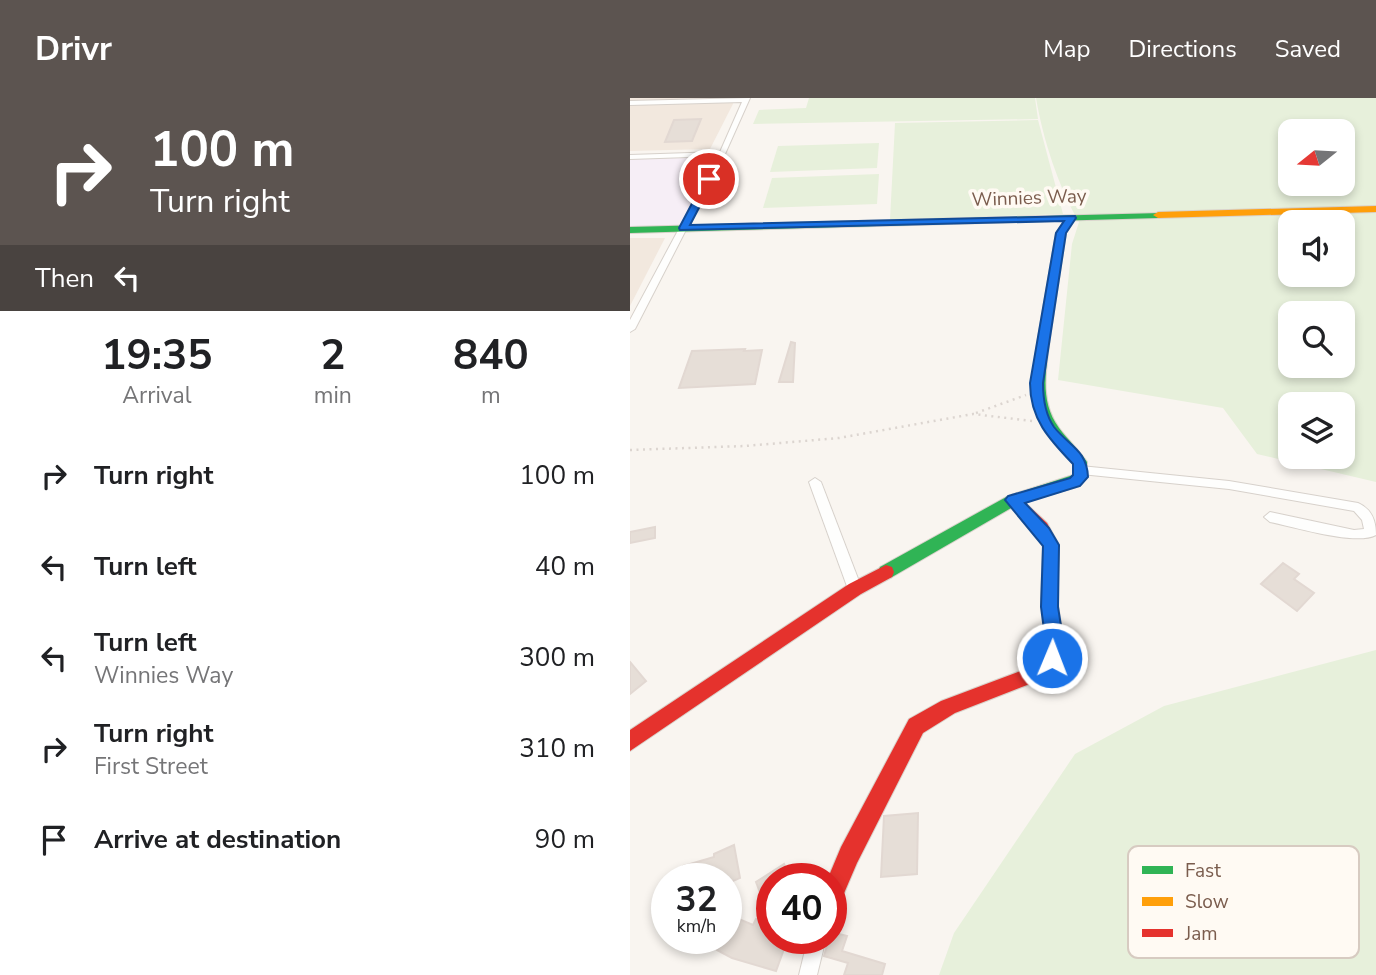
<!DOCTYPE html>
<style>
:root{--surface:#fff;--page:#f6f6f6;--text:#202124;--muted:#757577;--accent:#5c5450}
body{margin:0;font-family:"Nunito Sans",sans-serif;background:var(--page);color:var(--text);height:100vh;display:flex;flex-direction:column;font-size:26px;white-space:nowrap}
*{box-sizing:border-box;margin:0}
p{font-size:23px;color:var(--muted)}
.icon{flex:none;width:38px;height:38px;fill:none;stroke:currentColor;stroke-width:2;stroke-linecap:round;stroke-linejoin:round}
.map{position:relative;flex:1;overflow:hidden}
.details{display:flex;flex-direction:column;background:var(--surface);width:630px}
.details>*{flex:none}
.guide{background:#5c5450;color:#fff;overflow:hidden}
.needle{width:46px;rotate:252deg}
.tools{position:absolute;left:648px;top:21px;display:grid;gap:14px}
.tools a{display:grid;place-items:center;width:77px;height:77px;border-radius:14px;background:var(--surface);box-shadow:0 4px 10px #0003;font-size:35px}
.speed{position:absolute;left:21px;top:765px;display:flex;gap:14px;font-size:35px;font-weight:700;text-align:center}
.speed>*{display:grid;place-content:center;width:91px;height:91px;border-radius:50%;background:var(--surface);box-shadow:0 4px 10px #0003;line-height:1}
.speed small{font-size:18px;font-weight:400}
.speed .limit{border:10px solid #d22;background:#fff;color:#111}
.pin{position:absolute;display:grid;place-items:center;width:60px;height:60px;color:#fff;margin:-30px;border:4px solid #fff;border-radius:50%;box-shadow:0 2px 7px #0007}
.me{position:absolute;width:77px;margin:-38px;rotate:1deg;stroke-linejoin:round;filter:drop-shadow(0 0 5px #0008)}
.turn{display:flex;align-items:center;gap:24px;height:147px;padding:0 35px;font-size:32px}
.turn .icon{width:91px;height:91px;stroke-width:2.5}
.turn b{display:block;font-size:49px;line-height:60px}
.then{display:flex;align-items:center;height:66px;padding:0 35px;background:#0003;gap:14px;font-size:26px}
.eta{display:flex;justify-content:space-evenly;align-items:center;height:119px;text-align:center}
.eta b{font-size:42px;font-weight:700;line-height:49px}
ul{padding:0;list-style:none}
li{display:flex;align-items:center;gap:21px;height:91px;padding:0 35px}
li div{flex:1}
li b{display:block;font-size:26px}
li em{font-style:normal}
header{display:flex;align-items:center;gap:42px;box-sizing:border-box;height:98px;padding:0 35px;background:var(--accent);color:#fff}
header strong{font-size:33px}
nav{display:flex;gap:38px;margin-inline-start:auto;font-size:24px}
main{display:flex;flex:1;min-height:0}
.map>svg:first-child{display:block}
.residential{fill:#f2e8de}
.education{fill:#f6eef6}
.green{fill:#e7f0db;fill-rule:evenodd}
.building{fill:#e6ded7;stroke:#e2d8d2;stroke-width:2}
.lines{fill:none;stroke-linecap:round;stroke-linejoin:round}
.street-casing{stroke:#d7d1cb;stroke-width:2}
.fast-casing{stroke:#d9d2cb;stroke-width:2}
.slow-casing{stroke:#d9d2cb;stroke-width:2}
.jam-casing{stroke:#d9d2cb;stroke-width:2}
.path{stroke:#dcd5d0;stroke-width:2.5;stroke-dasharray:2 4.5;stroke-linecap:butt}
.street{fill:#fefefd;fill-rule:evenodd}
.fast{fill:#30b455;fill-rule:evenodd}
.slow{fill:#ff9f0a;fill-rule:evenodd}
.jam{fill:#e5322d;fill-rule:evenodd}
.route{fill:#1a73e8;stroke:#114b97;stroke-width:2}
.labels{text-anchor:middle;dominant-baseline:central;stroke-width:7;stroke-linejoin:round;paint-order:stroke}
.far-street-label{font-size:19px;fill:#7a5c4d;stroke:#fffaf3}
.key{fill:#fffaf3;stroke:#d7cbc1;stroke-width:2}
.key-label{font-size:19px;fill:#7a5c4d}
</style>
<header>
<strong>Drivr</strong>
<nav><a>Map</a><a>Directions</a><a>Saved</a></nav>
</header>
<main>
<section class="details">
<div class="guide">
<div class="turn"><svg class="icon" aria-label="right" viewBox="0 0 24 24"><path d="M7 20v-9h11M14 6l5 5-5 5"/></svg><div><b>100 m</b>Turn right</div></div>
<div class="then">Then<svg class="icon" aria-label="left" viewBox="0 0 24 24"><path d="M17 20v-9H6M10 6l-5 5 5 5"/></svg></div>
</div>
<div class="eta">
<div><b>19:35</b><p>Arrival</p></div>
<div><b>2</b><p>min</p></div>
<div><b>840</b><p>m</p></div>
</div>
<ul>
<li><svg class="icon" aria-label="right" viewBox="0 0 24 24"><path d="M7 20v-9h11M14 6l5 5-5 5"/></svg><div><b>Turn right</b></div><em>100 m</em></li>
<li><svg class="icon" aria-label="left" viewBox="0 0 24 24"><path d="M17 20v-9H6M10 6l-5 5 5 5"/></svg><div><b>Turn left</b></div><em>40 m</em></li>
<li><svg class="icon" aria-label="left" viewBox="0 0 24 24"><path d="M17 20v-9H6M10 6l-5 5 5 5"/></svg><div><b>Turn left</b><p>Winnies Way</p></div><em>300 m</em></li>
<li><svg class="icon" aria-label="right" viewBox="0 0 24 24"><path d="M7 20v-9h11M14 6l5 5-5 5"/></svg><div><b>Turn right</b><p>First Street</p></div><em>310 m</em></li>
<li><svg class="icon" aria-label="arrive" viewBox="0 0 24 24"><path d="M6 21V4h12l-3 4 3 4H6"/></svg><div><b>Arrive at destination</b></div><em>90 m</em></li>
</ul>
</section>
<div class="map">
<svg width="746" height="877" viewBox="0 0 746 877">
<rect width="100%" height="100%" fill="#f9f5f0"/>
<g class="residential">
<polygon points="0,0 106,0 80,51 0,53"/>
<polygon points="0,140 35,140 0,208"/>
</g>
<polygon class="education" points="88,57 50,128 0,130 0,60"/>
<g class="green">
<polygon points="179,0 405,0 408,21 123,26 129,12 176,10"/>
<path d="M406 0H746V384L627 356 593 310 428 282 442 146 449 124C428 88 413 41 406 0ZM660 33H712V86H660ZM660 124H712V177H660ZM660 215H712V268H660ZM660 306H712V359H660Z"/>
<polygon points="408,22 433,116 260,122 265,25"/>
<polygon points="249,45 247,70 140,74 148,48"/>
<polygon points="249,76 247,106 133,110 142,80"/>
<polygon points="746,552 746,877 309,877 324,835 445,656 534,608"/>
</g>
<g class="building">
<polygon points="71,21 62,43 35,44 44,22"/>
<polygon points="161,244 165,245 163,284 149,284"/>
<polygon points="115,251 114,253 132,252 125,286 49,290 62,253"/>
<polygon points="25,429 25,440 0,445 0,434"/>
<polygon points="653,465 669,476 664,481 684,495 667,513 631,486"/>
<polygon points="0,564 16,583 0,596"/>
<polygon points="288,715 287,776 251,779 254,718"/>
<polygon points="104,747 110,780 96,786 96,780 53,780 53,768 84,759 84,756"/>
<polygon points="154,766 160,780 142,780 141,824 126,784"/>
<polygon points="104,819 123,827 126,821 142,826 142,840 158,840 146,873 102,860 87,852 93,840 96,840 96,833"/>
<polygon points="201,834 217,838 212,853 255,866 252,877 214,877 218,865 194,858"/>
</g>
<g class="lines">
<defs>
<g id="street">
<polygon points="120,0 95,56 5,231 0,234 0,222 88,58 0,61 0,57 90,54 112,4 0,7 0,3"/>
<path d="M451 368 599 383 728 405C742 411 746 423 746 437 726 448 665 429 640 424L634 419 640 414 724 432 734 431 732 422 724 413 599 391 451 376 445 372Z"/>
<polygon points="185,380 191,384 232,491 230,495 225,496 220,495 218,491 179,384"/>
<polygon points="178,840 196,840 187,877 169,877"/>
</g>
<g id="fast">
<polygon points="531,115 531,119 528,120 0,135 0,129"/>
<path d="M414 236 420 240C416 271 409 303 429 330 438 342 449 352 457 364V379L450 388 388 406 262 479 256 481 250 479 248 474 250 469 378 398 443 377V365C401 318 398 302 408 240Z"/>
</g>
<g id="slow">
<polygon points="746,108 746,114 528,120 523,117 528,114"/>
<polygon points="438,118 446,120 436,135 420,240 414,244 408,240 426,135"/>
</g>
<g id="jam">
<polygon points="383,396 388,398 417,425 429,447 427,501 434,545 431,559 420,575 405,584 325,615 293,635 227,765 209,807 201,810 201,780 198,780 211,749 279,621 311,603 393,572 408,563 414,556 416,545 411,501 413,447 405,433 378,406 375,402"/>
<polygon points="256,467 262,469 264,474 262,479 231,496 0,653 0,632 219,486"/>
</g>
</defs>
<use href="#street" class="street-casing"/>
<use href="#fast" class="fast-casing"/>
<use href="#slow" class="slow-casing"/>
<use href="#jam" class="jam-casing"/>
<g class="path">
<polyline points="346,315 396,297"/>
<polyline points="0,352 115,348 209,340 343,316 403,323"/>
</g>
<use href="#street" class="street"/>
<use href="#fast" class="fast"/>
<use href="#slow" class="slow"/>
<use href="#jam" class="jam"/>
</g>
<path class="route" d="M79 78 84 81 60 127 445 118 446 120 436 135 413 285C413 300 415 316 424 329 439 348 457 352 458 379L450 388 395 405 419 430 429 447 428 509 434 547 429 565 422 568 416 565 413 560 416 547 411 509 413 448 375 402 378 398 440 380 443 377V366C419 341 400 321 400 285L426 135 434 123 50 132 49 130 75 81Z"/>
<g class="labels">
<g class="far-street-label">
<text transform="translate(399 100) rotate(-2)">Winnies Way</text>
</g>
</g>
<rect x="498" y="748" width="231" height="112" rx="10" class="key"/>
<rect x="512" y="768" width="31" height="8" fill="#30b455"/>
<rect x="512" y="799" width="31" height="9" fill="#ff9f0a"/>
<rect x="512" y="831" width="31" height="8" fill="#e5322d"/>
<g class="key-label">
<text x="555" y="779">Fast</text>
<text x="555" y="810">Slow</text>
<text x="555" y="842">Jam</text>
</g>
</svg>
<div class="tools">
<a><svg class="needle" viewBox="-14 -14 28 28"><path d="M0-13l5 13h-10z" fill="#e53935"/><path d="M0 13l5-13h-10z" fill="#757577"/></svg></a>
<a><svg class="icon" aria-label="sound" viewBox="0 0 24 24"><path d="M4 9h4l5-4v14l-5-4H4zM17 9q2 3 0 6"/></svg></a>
<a><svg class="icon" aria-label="search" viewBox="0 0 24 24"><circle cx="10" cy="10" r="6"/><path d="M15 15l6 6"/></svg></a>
<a><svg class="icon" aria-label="layers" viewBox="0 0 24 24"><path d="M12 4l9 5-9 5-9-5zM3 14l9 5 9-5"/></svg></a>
</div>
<div class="speed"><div>32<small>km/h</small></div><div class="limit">40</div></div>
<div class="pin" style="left:79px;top:81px;background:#d93025"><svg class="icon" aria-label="arrive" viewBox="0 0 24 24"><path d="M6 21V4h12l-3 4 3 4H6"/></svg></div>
<svg class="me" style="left:422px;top:560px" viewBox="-20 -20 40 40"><circle r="17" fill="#1a73e8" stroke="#fff" stroke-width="3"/><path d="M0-11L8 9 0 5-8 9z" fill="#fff"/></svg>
</div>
</main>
